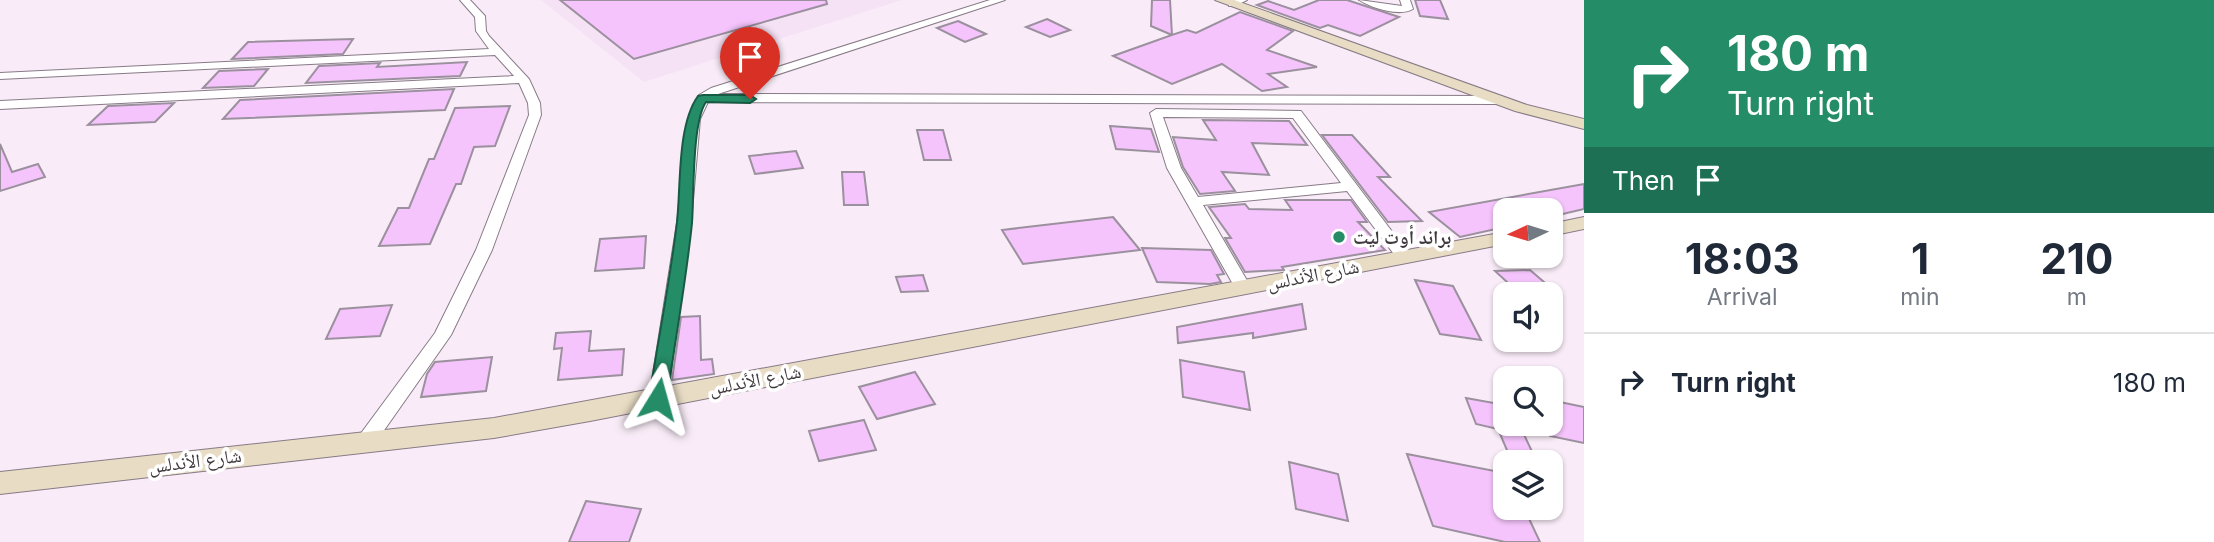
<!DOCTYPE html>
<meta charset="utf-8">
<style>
:root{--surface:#fff;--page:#f2f2f3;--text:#1f2937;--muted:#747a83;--line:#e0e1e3}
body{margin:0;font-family:Inter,"Noto Naskh Arabic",sans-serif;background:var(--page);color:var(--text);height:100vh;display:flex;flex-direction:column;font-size:26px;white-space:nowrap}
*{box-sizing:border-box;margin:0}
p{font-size:23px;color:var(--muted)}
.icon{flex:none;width:38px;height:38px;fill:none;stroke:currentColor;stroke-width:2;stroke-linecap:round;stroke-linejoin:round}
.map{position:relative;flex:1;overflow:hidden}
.panel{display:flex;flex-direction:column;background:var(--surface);width:630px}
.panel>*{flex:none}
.banner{background:#258c68;color:#fff;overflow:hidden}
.needle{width:46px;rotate:266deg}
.tools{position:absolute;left:1493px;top:198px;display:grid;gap:14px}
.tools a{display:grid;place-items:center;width:70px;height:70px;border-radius:14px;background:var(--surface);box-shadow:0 2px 5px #0004;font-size:35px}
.pin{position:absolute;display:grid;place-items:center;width:60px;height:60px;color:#fff;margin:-72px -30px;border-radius:50% 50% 50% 0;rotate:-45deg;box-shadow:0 0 7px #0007}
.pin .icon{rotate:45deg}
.me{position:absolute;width:77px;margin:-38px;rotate:8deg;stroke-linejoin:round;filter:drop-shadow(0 0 5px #0008)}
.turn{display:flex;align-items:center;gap:24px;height:147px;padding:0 28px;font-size:32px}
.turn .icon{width:91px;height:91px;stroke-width:2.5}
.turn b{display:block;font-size:49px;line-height:60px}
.then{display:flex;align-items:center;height:66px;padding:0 28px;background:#0003;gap:14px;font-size:26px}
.eta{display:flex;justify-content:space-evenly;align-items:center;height:119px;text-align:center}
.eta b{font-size:42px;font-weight:700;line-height:49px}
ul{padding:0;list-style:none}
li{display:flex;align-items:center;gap:21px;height:98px;padding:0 28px;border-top:2px solid var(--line)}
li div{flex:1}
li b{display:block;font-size:26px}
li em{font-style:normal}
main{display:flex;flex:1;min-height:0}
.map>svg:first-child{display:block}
.built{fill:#f6e2f5}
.building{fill:#f5c4fc;stroke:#9b909d;stroke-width:2}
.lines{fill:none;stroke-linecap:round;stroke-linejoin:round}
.minor-casing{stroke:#877b86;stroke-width:2}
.secondary-casing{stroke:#877b86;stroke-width:2}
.minor{fill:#fff;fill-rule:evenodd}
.secondary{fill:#e8dcc4;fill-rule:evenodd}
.route{fill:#258c68;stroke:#185b44;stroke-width:2}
.poi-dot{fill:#258c68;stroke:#fff;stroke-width:2.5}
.labels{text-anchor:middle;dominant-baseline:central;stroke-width:7;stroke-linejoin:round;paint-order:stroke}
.poi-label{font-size:19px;font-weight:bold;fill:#403a3f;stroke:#fff;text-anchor:start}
.street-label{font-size:19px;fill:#403a3f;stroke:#fff}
</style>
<main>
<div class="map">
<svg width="1584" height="542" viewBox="0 0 1584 542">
<rect width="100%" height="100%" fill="#f9ecf8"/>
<polygon class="built" points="541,0 902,0 644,82"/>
<g class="building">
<polygon points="560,0 826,0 827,4 634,59"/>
<polygon points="1152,0 1170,0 1172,35 1187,30 1196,33 1240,12 1293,31 1267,50 1317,67 1268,74 1287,87 1262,91 1222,64 1172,84 1113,56 1172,35 1151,26"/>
<polygon points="1319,0 1347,0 1399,17 1360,36 1328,25 1320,28 1257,5 1268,1 1294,10"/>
<polygon points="1415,0 1440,0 1448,19 1420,16"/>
<polygon points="1047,19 1070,30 1050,37 1026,27"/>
<polygon points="958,21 986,34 965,42 937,28"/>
<polygon points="353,39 343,54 232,59 248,42"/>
<polygon points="467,62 460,76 306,83 319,66 380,63 377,67"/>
<polygon points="268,69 254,86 203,88 219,71"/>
<polygon points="454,89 445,110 223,119 240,100"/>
<polygon points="174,103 155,122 88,125 108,106"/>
<polygon points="510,106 495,146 474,147 461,184 456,184 430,244 379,246 398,208 409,208 429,159 434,159 455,108"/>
<polygon points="1203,120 1289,121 1307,145 1252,143 1269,175 1222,172 1235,191 1200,194 1183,167 1173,137 1216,140"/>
<polygon points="1110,126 1151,129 1159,152 1116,149"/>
<polygon points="917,130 943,130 951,160 924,160"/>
<polygon points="1322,135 1352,135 1390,177 1378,177 1422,221 1388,222"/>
<polygon points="0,144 12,172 38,164 45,177 0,191"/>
<polygon points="796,151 803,168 755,174 749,156"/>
<polygon points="842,172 864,172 868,205 844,205"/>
<polygon points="1584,184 1584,209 1550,217 1550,210 1505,210 1505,227 1460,237 1429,212"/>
<polygon points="1285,200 1351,200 1367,222 1358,222 1385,250 1282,267 1284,270 1245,272 1225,238 1231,238 1209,207 1245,204 1249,209 1292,210"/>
<polygon points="1113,217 1140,250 1023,264 1002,230"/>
<polygon points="646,236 644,268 595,271 600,239"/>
<polygon points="1142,248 1211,250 1224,274 1217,275 1221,282 1210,284 1157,282"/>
<polygon points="1530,270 1558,294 1520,294 1495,271"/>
<polygon points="923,275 928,291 901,292 896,277"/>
<polygon points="1415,280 1453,286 1481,340 1440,334"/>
<polygon points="1302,304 1306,329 1253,338 1253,333 1178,343 1177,327"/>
<polygon points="392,305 380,336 326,339 340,309"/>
<polygon points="700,316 701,360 712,359 714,374 672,380 681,317"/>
<polygon points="591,331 589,351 624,349 622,375 558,380 562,348 554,349 556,333"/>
<polygon points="492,357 486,391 421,397 427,374 435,362"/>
<polygon points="1180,360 1244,372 1250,410 1183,397"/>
<polygon points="915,372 935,404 877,419 859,387"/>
<polygon points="1466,398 1505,405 1505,424 1519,424 1537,462 1512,462 1498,429 1476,424"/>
<polygon points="1550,400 1584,407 1584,443 1550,436"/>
<polygon points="864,420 876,450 819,461 809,431"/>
<polygon points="1407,454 1505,473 1505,508 1524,508 1540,542 1505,542 1433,526"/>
<polygon points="1289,462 1338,474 1348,521 1296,509"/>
<polygon points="586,501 641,509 629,542 569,542"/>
</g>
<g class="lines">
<defs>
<g id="minor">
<polygon points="460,0 470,0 485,16 486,31 489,36 529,79 540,103 541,115 492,250 451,335 373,446 366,449 359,446 356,441 359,436 435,333 476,250 529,115 528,103 519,83 0,109 0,101 514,76 495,55 0,79 0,73 489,49 476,31 475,17"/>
<polygon points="990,0 1005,0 718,94 1501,96 1507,100 1501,104 708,102 700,119 691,223 667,399 665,404 658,406 651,404 649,399 677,223 688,119 699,95 711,88"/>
<polygon points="1233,0 1247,0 1235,6 1229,6 1229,2"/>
<path d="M1359 0 1402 6 1400 0H1410L1413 9C1399 17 1372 8 1359 0Z"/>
<path d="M1156 109 1301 111 1412 258 1404 263 1399 261 1347 191 1203 205 1252 289 1244 294 1238 293 1167 168 1150 113ZM1163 117 1293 118 1341 183 1198 197 1181 168Z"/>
</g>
<g id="secondary">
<polygon points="1215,0 1234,0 1527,105 1584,119 1584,129 1515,111"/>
<polygon points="1584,217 1584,229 1550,236 1550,224"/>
<polygon points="1505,232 1505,244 590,421 494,438 0,494 0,472 494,418"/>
</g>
</defs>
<use href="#minor" class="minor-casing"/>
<use href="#secondary" class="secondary-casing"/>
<use href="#minor" class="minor"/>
<use href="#secondary" class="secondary"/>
</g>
<path class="route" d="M703 95H750L756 99 750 103 706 102C692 122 694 196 692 223 686 282 675 340 667 399L665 404H651L649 399C658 340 670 281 677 222 681 186 677 125 698 96Z"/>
<circle class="poi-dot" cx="1339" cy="237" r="7"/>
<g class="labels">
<g class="poi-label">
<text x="1353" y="237">براند أوت ليت</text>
</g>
<g class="street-label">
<text transform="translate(1313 275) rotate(-11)">شارع الأندلس</text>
<text transform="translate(755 380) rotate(-11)">شارع الأندلس</text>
<text transform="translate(195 461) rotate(-7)">شارع الأندلس</text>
</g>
</g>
</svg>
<div class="tools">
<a><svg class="needle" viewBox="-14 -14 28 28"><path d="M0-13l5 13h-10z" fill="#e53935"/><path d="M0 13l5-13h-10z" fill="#747a83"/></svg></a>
<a><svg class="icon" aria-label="sound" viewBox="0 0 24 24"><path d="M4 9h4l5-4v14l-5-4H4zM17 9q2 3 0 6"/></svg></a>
<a><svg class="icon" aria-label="search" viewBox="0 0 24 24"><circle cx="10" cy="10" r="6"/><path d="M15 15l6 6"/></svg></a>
<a><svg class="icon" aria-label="layers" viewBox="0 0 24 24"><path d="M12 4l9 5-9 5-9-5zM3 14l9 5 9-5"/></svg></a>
</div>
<div class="pin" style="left:750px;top:99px;background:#d93025"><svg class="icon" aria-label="arrive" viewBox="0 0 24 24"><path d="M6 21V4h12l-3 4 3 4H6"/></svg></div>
<svg class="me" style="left:658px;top:399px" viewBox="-20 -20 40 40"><path d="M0-17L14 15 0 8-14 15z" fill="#258c68" stroke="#fff" stroke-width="4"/></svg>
</div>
<section class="panel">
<div class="banner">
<div class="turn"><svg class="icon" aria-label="right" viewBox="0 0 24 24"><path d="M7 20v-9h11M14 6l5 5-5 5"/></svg><div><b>180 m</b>Turn right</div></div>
<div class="then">Then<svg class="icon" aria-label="arrive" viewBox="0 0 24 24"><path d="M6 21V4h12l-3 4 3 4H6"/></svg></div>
</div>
<div class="eta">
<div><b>18:03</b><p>Arrival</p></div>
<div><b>1</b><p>min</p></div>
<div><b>210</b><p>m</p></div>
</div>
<ul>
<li><svg class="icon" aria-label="right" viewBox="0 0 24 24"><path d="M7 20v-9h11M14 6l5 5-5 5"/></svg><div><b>Turn right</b></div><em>180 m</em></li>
</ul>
</section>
</main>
